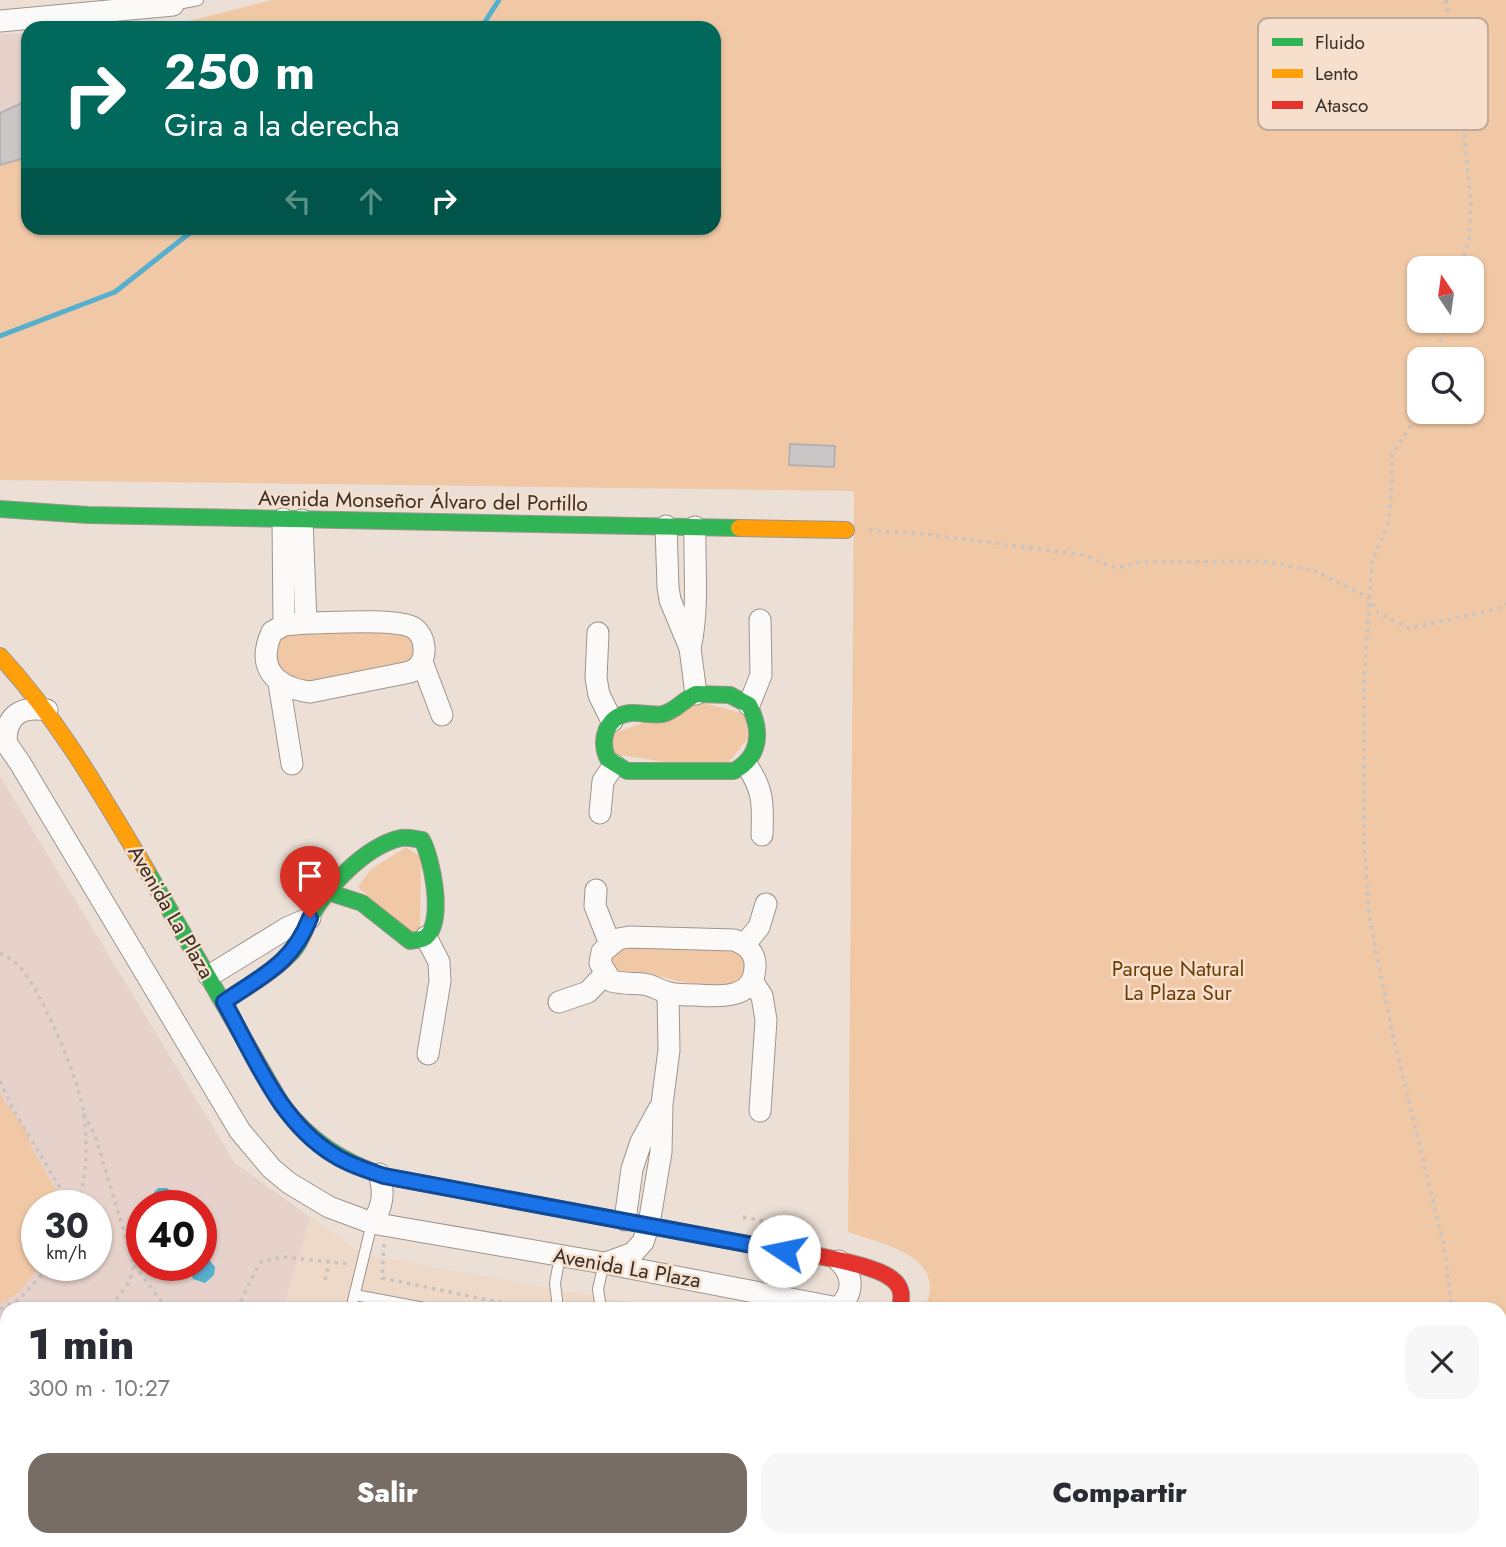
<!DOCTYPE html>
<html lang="es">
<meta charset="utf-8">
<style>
:root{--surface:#fff;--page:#f7f7f7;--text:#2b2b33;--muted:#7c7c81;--accent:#776d65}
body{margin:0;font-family:Jost,sans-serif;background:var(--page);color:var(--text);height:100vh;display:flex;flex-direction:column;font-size:26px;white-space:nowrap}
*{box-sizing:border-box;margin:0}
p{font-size:23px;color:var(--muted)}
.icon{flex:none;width:38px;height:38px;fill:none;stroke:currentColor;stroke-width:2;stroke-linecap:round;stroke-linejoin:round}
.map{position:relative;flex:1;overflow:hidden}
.sheet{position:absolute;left:0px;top:1302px;width:1507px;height:245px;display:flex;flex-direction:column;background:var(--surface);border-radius:21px 21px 0 0;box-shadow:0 2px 5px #0004}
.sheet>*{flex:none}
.guide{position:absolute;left:21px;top:21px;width:700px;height:214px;border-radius:21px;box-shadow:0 2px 5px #0004;background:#00695c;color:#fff;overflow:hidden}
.needle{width:46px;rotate:347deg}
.fabs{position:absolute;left:1407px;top:256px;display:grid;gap:14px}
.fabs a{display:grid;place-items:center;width:77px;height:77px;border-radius:14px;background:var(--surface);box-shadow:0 2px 5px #0004;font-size:35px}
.speed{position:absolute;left:21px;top:1190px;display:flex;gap:14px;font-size:35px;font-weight:700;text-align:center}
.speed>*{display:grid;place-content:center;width:91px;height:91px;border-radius:50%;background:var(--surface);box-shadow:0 2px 5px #0004;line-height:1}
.speed small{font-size:18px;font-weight:400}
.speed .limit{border:10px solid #d22;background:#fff;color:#111}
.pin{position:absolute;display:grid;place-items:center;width:60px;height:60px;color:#fff;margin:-72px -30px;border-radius:50% 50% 50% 0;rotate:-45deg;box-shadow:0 0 7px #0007}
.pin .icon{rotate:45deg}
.me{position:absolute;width:77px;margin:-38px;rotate:281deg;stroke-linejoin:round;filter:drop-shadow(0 0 5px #0008)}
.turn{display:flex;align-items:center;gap:24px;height:147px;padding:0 28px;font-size:32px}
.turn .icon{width:91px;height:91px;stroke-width:2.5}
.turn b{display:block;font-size:49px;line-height:60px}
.lanes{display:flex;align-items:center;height:66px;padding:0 28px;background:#0003;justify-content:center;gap:35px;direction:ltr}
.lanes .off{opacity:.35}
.round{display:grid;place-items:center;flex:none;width:74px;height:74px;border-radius:21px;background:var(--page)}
.summary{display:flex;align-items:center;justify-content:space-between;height:119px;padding:0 28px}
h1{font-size:42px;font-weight:800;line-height:52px}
.cta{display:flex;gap:14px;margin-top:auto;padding:14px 28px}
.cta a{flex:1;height:80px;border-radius:21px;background:var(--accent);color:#fff;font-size:28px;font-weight:800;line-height:80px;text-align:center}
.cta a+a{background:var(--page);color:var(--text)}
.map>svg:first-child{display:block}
.built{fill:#eed8c7}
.education{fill:#e6d2ca;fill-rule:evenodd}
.green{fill:#f1c8a5;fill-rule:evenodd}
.water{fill:#56afce}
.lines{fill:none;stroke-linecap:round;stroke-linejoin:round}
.stream{stroke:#56afce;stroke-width:5}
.building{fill:#ccc7c7;stroke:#b6b0b0;stroke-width:2}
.lane-casing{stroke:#9e958d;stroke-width:12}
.street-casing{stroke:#9e958d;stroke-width:23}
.fast-casing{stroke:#9e958d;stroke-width:18}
.slow-casing{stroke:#9e958d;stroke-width:18}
.jam-casing{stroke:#9e958d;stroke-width:18}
.path{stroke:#c8c3bf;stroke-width:3.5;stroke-dasharray:3.5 5;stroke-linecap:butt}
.lane{stroke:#fcfaf9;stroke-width:10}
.street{stroke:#fcfaf9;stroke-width:21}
.fast{stroke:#30b455;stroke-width:16}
.slow{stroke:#ff9f0a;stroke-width:16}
.jam{stroke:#e5322d;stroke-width:16}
.route-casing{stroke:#114b97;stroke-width:18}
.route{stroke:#1a73e8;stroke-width:12}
.labels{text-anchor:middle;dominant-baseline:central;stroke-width:5;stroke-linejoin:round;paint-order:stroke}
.street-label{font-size:21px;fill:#382f28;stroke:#f6dfcc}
.park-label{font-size:21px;fill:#6d3c03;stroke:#f6dfcc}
.key{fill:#f6dfcc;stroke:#bdaa9b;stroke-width:2}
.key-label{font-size:19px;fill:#382f28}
</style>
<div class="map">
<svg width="1506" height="1547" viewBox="0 0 1506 1547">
<rect width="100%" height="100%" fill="#ece0d6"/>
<g class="built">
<polygon points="310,1217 363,1254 667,1309 283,1309"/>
<polygon points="220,1540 938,1540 940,1547 218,1547"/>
</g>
<g class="education">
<polygon points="28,33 28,168 0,176 0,34"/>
<path d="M0 776 235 1163 310 1217 283 1309H7V1540H220L218 1547H0ZM37 1206H96V1265H37ZM142 1206H201V1265H142Z"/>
</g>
<g class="green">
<path d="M272 0H1506V1547H940L938 1540H1500V1309H924C950 1257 884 1244 848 1232L854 491 0 480V165L24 158 21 151 28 153V228H714V28H178L177 24ZM1419 268H1472V320H1419ZM1419 359H1472V411H1419Z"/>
<polygon points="399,631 416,639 419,659 407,668 299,684 280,674 273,643 288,633"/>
<polygon points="700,702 745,714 748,738 722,771 615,754 612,734"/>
<polygon points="406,847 421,857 420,929 409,933 358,887 370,870"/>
<polygon points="628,945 739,947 749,965 743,981 716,987 677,981 649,973 612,975 609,958"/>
<polygon points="0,1092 6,1104 23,1125 33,1150 65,1206 37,1206 37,1265 41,1265 19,1292 0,1304"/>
</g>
<g class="water">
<polygon points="158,1188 167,1188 173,1193 173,1206 151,1206 150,1197"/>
<polygon points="201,1258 210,1261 215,1267 214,1275 205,1283 193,1279 190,1271 191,1265 201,1265"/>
</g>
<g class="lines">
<g class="stream">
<polyline points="481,28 499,0"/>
<polyline points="0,336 115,292 196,228"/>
</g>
</g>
<g class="building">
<polygon points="28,100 28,148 21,151 24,158 0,165 0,113"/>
<polygon points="790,444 835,446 834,467 789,465"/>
</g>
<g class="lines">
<defs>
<g id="lane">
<polyline points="173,5 198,0"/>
<polyline points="355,1295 430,1309"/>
<polyline points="351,1309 372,1223"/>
<polyline points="558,1309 555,1283 560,1256"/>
<polyline points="601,1309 598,1289 604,1263"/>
<polyline points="366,1540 371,1541"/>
<polyline points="888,1540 889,1547"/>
<polyline points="197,1547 198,1540"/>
<polyline points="284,1547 286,1540"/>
</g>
<g id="street">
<polyline points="0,21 173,5"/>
<polyline points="283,519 284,625"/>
<polyline points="302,520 306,623"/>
<polyline points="666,526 668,587 670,600 690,648 696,694"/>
<path d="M306 623C330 623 393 618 412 627 426 634 429 660 415 669 412 672 409 672 405 673L310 692C274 687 256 667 272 632L284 625Z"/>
<polyline points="598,633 596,678 599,695 612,721"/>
<path d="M690 648C699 608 694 568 695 527"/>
<polyline points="422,662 442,715"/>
<polyline points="279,683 292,764"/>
<polyline points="749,705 761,675 760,620"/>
<polyline points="0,734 20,763 240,1131 271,1168 289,1183 329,1207 372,1223 604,1263 843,1309"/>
<path d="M6 742C6 714 22 706 47 710"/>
<path d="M747 766C764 790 763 806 762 835"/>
<polyline points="600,813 603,781 614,765"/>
<polyline points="596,890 595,906 610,944"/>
<polyline points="426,937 439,962 440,981 428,1054"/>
<path d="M629 937 734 940C746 944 756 953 755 967 754 999 720 997 696 995 687 995 677 995 669 993 660 991 653 985 643 984 632 983 622 984 611 981L600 963 602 952 618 939Z"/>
<polyline points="745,944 759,927 766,904"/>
<polyline points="209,976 287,928 310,918"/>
<polyline points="752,981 762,996 766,1020 760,1111"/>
<polyline points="559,1002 588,992 605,974"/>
<polyline points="625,1220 632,1169 641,1142 659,1109"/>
<path d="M372 1223C383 1207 385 1192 379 1174"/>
<polyline points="606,1263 633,1253 643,1242 649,1224 661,1152 662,1104 669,1050 668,993"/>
<path d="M838 1308C854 1294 854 1275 839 1261"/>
</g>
<g id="fast">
<polyline points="0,509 88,515 739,528"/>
<path d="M696 694 730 695 749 705C762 731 761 756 734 771H627L608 759C599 740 606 716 630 713 641 712 652 716 663 714 676 711 684 699 696 694Z"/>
<path d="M147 871 282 1105C310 1141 341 1161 384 1176L748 1244"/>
<path d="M224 1002C247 986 274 972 293 951 302 941 304 930 310 918 326 888 365 846 401 838 407 837 415 839 422 840 432 858 445 921 426 937 422 940 415 940 410 941L362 903 331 893"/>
</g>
<g id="slow">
<polyline points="739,528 846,530"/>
<path d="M0 656C60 721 102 796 147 871"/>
</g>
<path id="jam" d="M748 1244C779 1250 871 1261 892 1279 903 1287 902 1297 900 1309"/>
</defs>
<use href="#lane" class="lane-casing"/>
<use href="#street" class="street-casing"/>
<use href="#fast" class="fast-casing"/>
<use href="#slow" class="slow-casing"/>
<use href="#jam" class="jam-casing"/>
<g class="path">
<polyline points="1446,0 1462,93 1464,135 1471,204 1469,239 1460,268"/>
<polyline points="1437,359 1446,320"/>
<polyline points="1420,411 1392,455 1391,502 1388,524 1372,562 1364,680 1364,839 1369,916 1393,1036 1444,1246 1452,1309"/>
<polyline points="869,530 926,534 1083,555 1116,568 1141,562 1263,561 1315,571 1369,598 1378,613 1409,628 1497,609 1506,604"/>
<path d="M0 953C6 956 13 960 18 965 41 989 78 1077 83 1110 88 1142 87 1175 78 1206"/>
<polyline points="0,1081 12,1107 71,1206"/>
<polyline points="84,1114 95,1135 134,1265 129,1283 108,1309"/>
<polyline points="743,1217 784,1225"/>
<polyline points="384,1244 382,1278 532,1309"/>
<polyline points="134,1265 167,1309"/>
<polyline points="325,1280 329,1263"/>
<polyline points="0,1309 19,1299 51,1265"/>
<polyline points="237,1309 256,1270 262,1261 284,1257 349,1264"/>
<polyline points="0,1413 7,1408"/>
<polyline points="1500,1532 1506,1533"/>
<polyline points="432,1540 432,1542"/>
<polyline points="955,1540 957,1547"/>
<polyline points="1222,1540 1228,1547"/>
<polyline points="1411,1540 1426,1547"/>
<polyline points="1482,1540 1506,1544"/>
<polyline points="394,1547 395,1540"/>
<polyline points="1331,1547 1332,1543 1340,1547"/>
<polyline points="1388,1547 1393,1540"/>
</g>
<use href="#lane" class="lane"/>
<use href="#street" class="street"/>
<use href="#fast" class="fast"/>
<use href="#slow" class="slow"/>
<use href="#jam" class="jam"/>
</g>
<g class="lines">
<defs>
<path id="route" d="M310 918C292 964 263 975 224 1002 254 1055 279 1122 334 1155 349 1165 367 1170 384 1176L784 1251"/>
</defs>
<use href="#route" class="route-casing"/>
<use href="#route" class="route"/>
</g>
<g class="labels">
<g class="street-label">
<text transform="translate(423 501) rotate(1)">Avenida Monseñor Álvaro del Portillo</text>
<text transform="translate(171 912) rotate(60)">Avenida La Plaza</text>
<text transform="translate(627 1268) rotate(10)">Avenida La Plaza</text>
</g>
<g class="park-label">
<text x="1178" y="969">Parque Natural<tspan x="1178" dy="24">La Plaza Sur</tspan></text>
</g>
</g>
<rect x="1258" y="18" width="230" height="112" rx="10" class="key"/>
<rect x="1272" y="38" width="31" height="8" fill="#30b455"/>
<rect x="1272" y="69" width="31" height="9" fill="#ff9f0a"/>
<rect x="1272" y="101" width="31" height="8" fill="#e5322d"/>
<g class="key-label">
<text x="1315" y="49">Fluido</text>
<text x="1315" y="80">Lento</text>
<text x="1315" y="112">Atasco</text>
</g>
</svg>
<div class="fabs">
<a><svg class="needle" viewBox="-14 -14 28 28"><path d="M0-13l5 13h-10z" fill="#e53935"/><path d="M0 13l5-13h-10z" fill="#7c7c81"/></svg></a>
<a><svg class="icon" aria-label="search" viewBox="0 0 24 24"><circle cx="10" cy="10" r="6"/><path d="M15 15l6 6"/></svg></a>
</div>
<div class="speed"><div>30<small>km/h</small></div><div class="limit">40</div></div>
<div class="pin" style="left:310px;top:918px;background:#d93025"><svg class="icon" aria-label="arrive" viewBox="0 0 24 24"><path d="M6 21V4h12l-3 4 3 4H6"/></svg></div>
<svg class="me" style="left:784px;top:1251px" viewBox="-20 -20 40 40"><circle r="19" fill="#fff"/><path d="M0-13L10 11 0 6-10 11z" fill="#1a73e8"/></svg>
<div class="guide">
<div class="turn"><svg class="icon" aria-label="right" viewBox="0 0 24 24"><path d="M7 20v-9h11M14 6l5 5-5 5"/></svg><div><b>250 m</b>Gira a la derecha</div></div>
<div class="lanes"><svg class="icon off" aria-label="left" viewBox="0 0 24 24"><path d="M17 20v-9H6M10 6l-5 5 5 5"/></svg><svg class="icon off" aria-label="ahead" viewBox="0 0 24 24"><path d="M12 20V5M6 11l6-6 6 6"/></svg><svg class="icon" aria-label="right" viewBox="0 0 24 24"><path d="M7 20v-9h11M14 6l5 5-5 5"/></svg></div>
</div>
<section class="sheet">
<div class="summary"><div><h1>1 min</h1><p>300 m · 10:27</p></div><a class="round"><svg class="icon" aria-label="close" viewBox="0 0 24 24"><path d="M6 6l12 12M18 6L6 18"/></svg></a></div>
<div class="cta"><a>Salir</a><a>Compartir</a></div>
</section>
</div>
